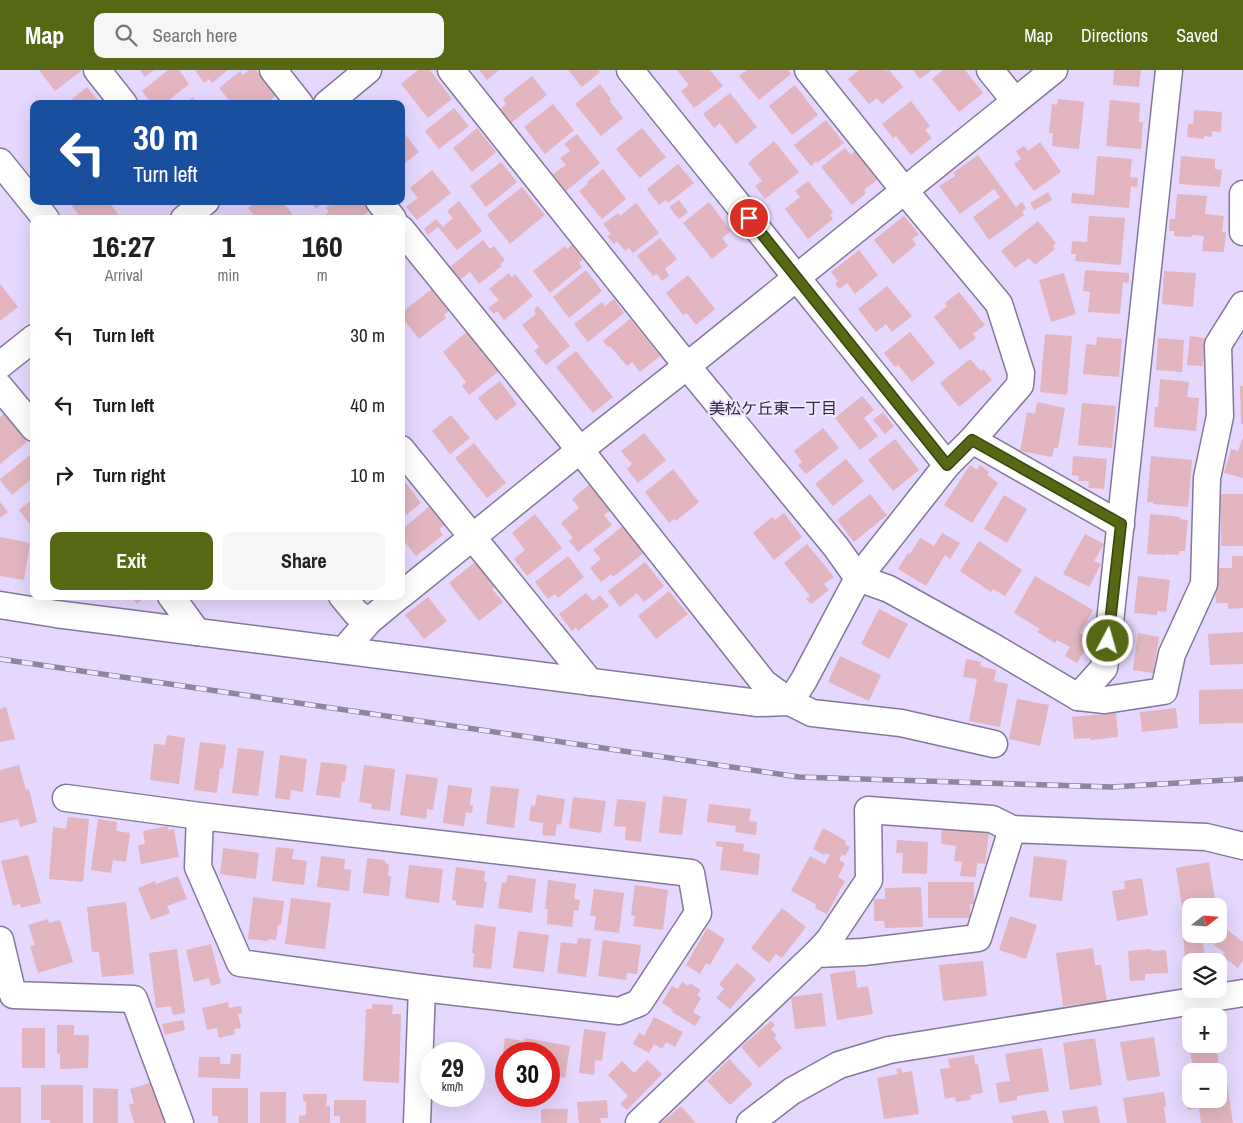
<!DOCTYPE html>
<meta charset="utf-8">
<style>
:root{--surface:#fff;--page:#f6f6f6;--text:#202124;--muted:#757577;--accent:#566813}
body{margin:0;font-family:"Archivo Narrow","Noto Sans JP",sans-serif;background:var(--page);color:var(--text);height:100vh;display:flex;flex-direction:column;font-size:19px;white-space:nowrap}
*{box-sizing:border-box;margin:0}
p{font-size:16px;color:var(--muted)}
.icon{flex:none;width:28px;height:28px;fill:none;stroke:currentColor;stroke-width:2;stroke-linecap:round;stroke-linejoin:round}
.map{position:relative;flex:1;overflow:hidden}
.sheet{position:absolute;left:30px;top:145px;width:375px;height:385px;display:flex;flex-direction:column;background:var(--surface);border-radius:10px;box-shadow:0 5px 20px #0002}
.sheet>*{flex:none}
.top-card{position:absolute;left:30px;top:30px;width:375px;height:105px;border-radius:10px;box-shadow:0 5px 20px #0002;background:#1a4fa0;color:#fff;overflow:hidden}
.needle{width:32px;rotate:73deg}
.fabs{position:absolute;left:1182px;top:828px;display:grid;gap:10px}
.fabs a{display:grid;place-items:center;width:45px;height:45px;border-radius:10px;background:var(--surface);box-shadow:0 5px 20px #0002;font-size:25px}
.speed{position:absolute;left:420px;top:972px;display:flex;gap:10px;font-size:25px;font-weight:700;text-align:center}
.speed>*{display:grid;place-content:center;width:65px;height:65px;border-radius:50%;background:var(--surface);box-shadow:0 5px 20px #0002;line-height:1}
.speed small{font-size:12px;font-weight:400}
.speed .limit{border:8px solid #d22;background:#fff;color:#111}
.pin{position:absolute;display:grid;place-items:center;width:42px;height:42px;color:#fff;margin:-21px;border:2px solid #fff;border-radius:50%;box-shadow:0 1px 5px #0007}
.me{position:absolute;width:55px;margin:-28px;rotate:6deg;stroke-linejoin:round;filter:drop-shadow(0 0 4px #0008)}
.turn{display:flex;align-items:center;gap:18px;height:105px;padding:0 20px;font-size:22px}
.turn .icon{width:65px;height:65px;stroke-width:2.5}
.turn b{display:block;font-size:35px;line-height:42px}
.eta{display:flex;justify-content:space-evenly;align-items:center;height:85px;text-align:center}
.eta b{font-size:30px;font-weight:800;line-height:35px}
.primary-button{display:flex;gap:10px;margin-top:auto;padding:10px 20px}
.primary-button a{flex:1;height:58px;border-radius:10px;background:var(--accent);color:#fff;font-size:20px;font-weight:800;line-height:58px;text-align:center}
.primary-button a+a{background:var(--page);color:var(--text)}
ul{padding:0;list-style:none}
li{display:flex;align-items:center;gap:15px;height:70px;padding:0 20px}
li div{flex:1}
li b{display:block;font-size:19px}
li em{font-style:normal}
header{display:flex;align-items:center;gap:30px;box-sizing:border-box;height:70px;padding:0 25px;background:var(--accent);color:#fff}
header strong{font-size:24px}
nav{display:flex;gap:28px;margin-inline-start:auto;font-size:18px}
.search{width:350px;height:45px;background:var(--page);display:flex;align-items:center;gap:12px;box-sizing:border-box;padding:0 18px;border-radius:10px;color:var(--muted);font-size:19px}
.map>svg:first-child{display:block}
.building{fill:#e2b5c0}
.lines{fill:none;stroke-linecap:round;stroke-linejoin:round}
.minor-casing{stroke:#84789a;stroke-width:29}
.minor{stroke:#fff;stroke-width:26}
.rail-casing{stroke:#8e859f;stroke-width:5.5}
.rail{stroke:#f0e8ff;stroke-width:4;stroke-dasharray:11;stroke-linecap:butt}
.route-casing{stroke:#38440c;stroke-width:12}
.route{stroke:#566813;stroke-width:9}
.labels{text-anchor:middle;dominant-baseline:central;stroke-width:4;stroke-linejoin:round;paint-order:stroke}
.neighbourhood-label{font-size:16px;fill:#332745;stroke:#f0e8ff}
</style>
<header>
<strong>Map</strong>
<div class="search"><svg class="icon" aria-label="search" viewBox="0 0 24 24"><circle cx="10" cy="10" r="6"/><path d="M15 15l6 6"/></svg>Search here</div>
<nav><a>Map</a><a>Directions</a><a>Saved</a></nav>
</header>
<div class="map">
<svg width="1243" height="1053" viewBox="0 0 1243 1053">
<rect width="100%" height="100%" fill="#e5d7fe"/>
<g class="building">
<polygon points="39,0 80,0 81,1 55,21"/>
<polygon points="140,0 154,0 145,7"/>
<polygon points="168,0 179,0 189,14 164,34 152,34 142,21"/>
<polygon points="195,0 228,0 212,13 209,9 204,13"/>
<polygon points="249,0 256,0 276,25 266,34 232,34 219,18 240,1 243,5"/>
<polygon points="418,0 430,0 452,29 428,48 401,14"/>
<polygon points="479,0 499,0 487,10"/>
<polygon points="568,0 598,0 600,2 582,17"/>
<polygon points="677,0 710,0 723,16 694,38 681,21 689,15"/>
<polygon points="747,0 788,0 791,4 759,30 739,6"/>
<polygon points="859,0 884,0 885,1 889,0 903,17 882,34 877,28 869,34 848,9"/>
<polygon points="913,0 932,0 920,9"/>
<polygon points="943,0 965,0 983,23 959,42 932,9"/>
<polygon points="1114,0 1141,0 1139,17 1113,15"/>
<polygon points="532,6 547,25 511,53 500,39 506,34 503,29"/>
<polygon points="600,14 611,29 609,30 623,48 601,66 575,34"/>
<polygon points="795,15 818,45 792,65 769,36"/>
<polygon points="87,17 101,34 66,34"/>
<polygon points="730,23 757,57 736,74 720,53 714,58 703,44"/>
<polygon points="193,27 198,34 185,34"/>
<polygon points="1058,29 1084,32 1079,79 1052,76 1053,63 1049,63 1052,34 1057,35"/>
<polygon points="1110,30 1140,33 1139,52 1143,52 1141,79 1106,76"/>
<polygon points="911,31 930,56 925,60 932,68 911,85 896,66 893,68 882,54"/>
<polygon points="553,34 574,60 545,84 524,57"/>
<polygon points="454,38 469,56 439,79 425,61"/>
<polygon points="1194,40 1222,42 1221,62 1212,61 1212,67 1204,66 1204,69 1187,67 1188,54 1193,54"/>
<polygon points="826,50 844,73 817,93 816,91 811,96 794,75"/>
<polygon points="477,58 496,82 472,102 453,78"/>
<polygon points="642,58 666,87 640,108 616,79"/>
<polygon points="401,59 419,82 401,96"/>
<polygon points="577,64 600,93 566,121 553,104 566,95 560,88 570,81 564,74"/>
<polygon points="774,71 799,102 765,129 755,116 762,111 748,93"/>
<polygon points="1040,72 1061,102 1034,121 1014,94 1021,89 1016,81 1024,76 1028,81"/>
<polygon points="845,78 851,85 855,81 877,110 864,120 866,123 852,135 821,97"/>
<polygon points="978,85 1016,137 1022,132 1026,138 1022,142 1024,145 989,170 973,147 1000,127 994,119 960,144 939,116 955,106 953,103"/>
<polygon points="1097,86 1132,89 1130,107 1138,108 1137,117 1131,116 1129,138 1071,133 1072,123 1094,125"/>
<polygon points="1181,86 1215,89 1215,99 1222,100 1220,117 1179,114"/>
<polygon points="501,92 517,112 486,137 470,116"/>
<polygon points="678,94 694,113 668,133 666,130 659,135 647,119"/>
<polygon points="603,99 626,129 602,149 579,121 588,114 587,112"/>
<polygon points="432,100 451,123 417,150 406,137 418,128 410,118"/>
<polygon points="808,111 833,142 830,145 833,149 808,169 785,139 800,127 795,121"/>
<polygon points="522,117 545,145 510,174 487,145"/>
<polygon points="1048,122 1052,130 1034,140 1030,133"/>
<polygon points="1177,124 1207,126 1205,144 1224,146 1222,162 1226,162 1224,182 1202,181 1204,166 1192,165 1192,167 1174,166 1174,161 1169,161 1170,149 1175,149"/>
<polygon points="679,130 688,142 679,149 669,137"/>
<polygon points="78,131 108,131 122,149 82,149 72,136"/>
<polygon points="256,131 282,131 296,149 257,149 248,138"/>
<polygon points="310,131 325,131 316,139"/>
<polygon points="335,131 365,131 371,139 359,149 321,149 329,142 326,138"/>
<polygon points="459,131 482,161 457,180 438,157 428,165 424,159 436,149 443,157 453,148 447,141"/>
<polygon points="709,132 731,161 722,168 728,176 712,189 683,153"/>
<polygon points="636,133 659,163 633,183 629,178 625,181 617,171 614,174 607,166 611,164 603,154 618,143 620,146"/>
<polygon points="904,146 919,164 912,169 916,175 893,194 874,170"/>
<polygon points="1089,146 1125,148 1121,195 1075,191 1076,184 1071,184 1072,171 1087,172"/>
<polygon points="1038,151 1056,173 1053,176 1055,179 1035,195 1029,188 1015,198 1001,181"/>
<polygon points="660,168 677,189 665,199 669,206 662,211 657,204 653,206 637,186"/>
<polygon points="483,170 490,179 494,176 505,190 500,194 502,196 479,214 470,202 460,210 450,197"/>
<polygon points="572,175 583,190 579,193 582,197 550,223 533,201 565,176 567,179"/>
<polygon points="859,180 878,205 855,224 847,213 839,219 835,213 838,211 831,202"/>
<polygon points="586,200 602,221 569,248 553,227"/>
<polygon points="1085,200 1129,203 1129,213 1123,212 1120,244 1088,242 1090,222 1083,221"/>
<polygon points="1164,201 1196,203 1193,237 1162,234"/>
<polygon points="509,203 512,208 515,204 533,226 504,250 497,241 494,244 488,238 499,230 489,219"/>
<polygon points="1064,203 1076,244 1051,252 1039,210"/>
<polygon points="688,205 715,239 696,255 687,243 683,245 666,223"/>
<polygon points="0,214 18,237 0,251"/>
<polygon points="887,216 912,246 892,262 886,254 876,262 858,239"/>
<polygon points="433,218 451,239 444,245 446,248 419,269 401,246 401,243"/>
<polygon points="959,222 985,255 973,264 976,268 960,280 934,247 947,236 945,233"/>
<polygon points="614,229 624,243 588,272 574,254 602,232 605,236"/>
<polygon points="538,236 570,276 546,295 534,281 539,277 522,255 536,244 534,240"/>
<polygon points="630,249 660,286 640,302 632,292 627,296 610,276 608,277 603,271"/>
<polygon points="468,261 499,301 469,325 462,316 466,312 443,282"/>
<polygon points="910,262 935,293 912,312 898,295 895,297 884,283"/>
<polygon points="1045,264 1072,266 1067,325 1040,322"/>
<polygon points="1190,266 1205,268 1203,296 1187,295"/>
<polygon points="1097,267 1122,269 1119,307 1083,304 1086,274 1096,275"/>
<polygon points="1158,268 1184,270 1182,302 1156,300"/>
<polygon points="576,281 613,327 593,343 556,297"/>
<polygon points="970,289 981,301 983,299 992,310 959,337 940,313"/>
<polygon points="1160,309 1189,312 1187,327 1199,328 1196,361 1154,357 1155,337 1158,337"/>
<polygon points="500,311 517,334 496,351 478,328"/>
<polygon points="1240,316 1243,316 1243,354 1241,354"/>
<polygon points="862,326 874,340 864,348 878,366 860,380 835,348"/>
<polygon points="1037,332 1065,338 1058,378 1054,378 1052,387 1020,381 1027,342 1035,344"/>
<polygon points="1082,333 1116,336 1112,378 1078,375"/>
<polygon points="883,342 894,356 885,364 873,350"/>
<polygon points="5,343 27,372 0,394 0,347"/>
<polygon points="451,345 470,368 450,384 432,361"/>
<polygon points="823,358 839,378 806,404 798,395 802,392 794,381"/>
<polygon points="644,363 666,390 638,413 627,399 632,394 621,381"/>
<polygon points="1243,367 1243,408 1224,403 1231,379 1238,381"/>
<polygon points="895,369 919,400 893,421 868,390"/>
<polygon points="474,373 506,413 487,428 455,388"/>
<polygon points="34,382 34,407 12,425 0,410 0,409"/>
<polygon points="1073,386 1107,389 1104,419 1088,418 1089,411 1078,411 1079,406 1072,405"/>
<polygon points="1151,386 1192,390 1188,437 1153,434 1153,432 1147,432"/>
<polygon points="846,389 864,411 833,436 815,414"/>
<polygon points="970,395 977,400 980,395 989,402 987,405 998,413 972,453 944,435"/>
<polygon points="673,399 699,432 676,451 674,449 669,453 645,422"/>
<polygon points="406,413 421,433 401,449 401,416"/>
<polygon points="590,414 611,440 604,445 612,455 578,482 569,471 573,468 561,453 579,438 572,429"/>
<polygon points="870,424 887,445 854,472 837,450"/>
<rect x="1221" y="424" width="22" height="52"/>
<polygon points="1004,425 1027,439 1007,473 984,459"/>
<polygon points="34,428 34,453 31,456 19,440"/>
<polygon points="0,432 8,442 0,448"/>
<polygon points="430,436 445,455 439,459 443,465 416,486 401,467 401,460"/>
<polygon points="784,443 802,467 774,490 753,463 772,447 775,450"/>
<polygon points="535,444 562,478 527,506 514,489 525,480 512,463"/>
<polygon points="1150,444 1180,447 1179,449 1188,450 1185,481 1179,481 1179,485 1166,484 1166,485 1147,484"/>
<polygon points="624,455 645,482 613,507 611,504 601,512 590,498 601,489 593,480"/>
<polygon points="942,463 960,473 950,489 945,485 926,516 898,499 908,483 910,484 920,468 934,476"/>
<polygon points="1085,464 1104,474 1094,491 1101,494 1089,517 1063,504"/>
<polygon points="0,467 30,473 24,510 0,506"/>
<polygon points="979,471 1022,500 1005,526 993,519 991,522 960,501"/>
<polygon points="807,474 834,507 824,514 829,520 811,534 806,529 810,526 784,493"/>
<polygon points="568,486 584,507 558,528 555,524 548,529 535,512"/>
<polygon points="1232,486 1243,486 1243,538 1228,539 1228,533 1216,533 1215,498 1232,498"/>
<polygon points="475,492 495,517 492,519 503,532 479,551 449,513"/>
<polygon points="645,492 664,516 644,532 637,523 620,537 608,521"/>
<polygon points="1035,506 1093,540 1080,563 1091,570 1077,593 1065,586 1070,577 1057,570 1055,573 1037,562 1040,559 1014,543"/>
<polygon points="1138,506 1170,510 1166,542 1157,541 1157,545 1134,543"/>
<polygon points="669,521 688,544 656,569 638,546"/>
<polygon points="586,523 593,531 600,525 609,536 578,561 576,557 572,561 559,544"/>
<polygon points="131,526 146,526 137,534"/>
<polygon points="428,527 447,551 424,569 405,545"/>
<polygon points="879,539 908,554 889,589 861,574"/>
<polygon points="1243,562 1243,594 1210,595 1208,564"/>
<polygon points="1138,563 1159,567 1153,603 1133,600"/>
<polygon points="840,586 881,605 869,631 828,612"/>
<polygon points="966,589 981,592 980,596 996,600 994,611 1008,614 1000,657 969,651 977,609 963,607"/>
<polygon points="1243,619 1243,653 1199,654 1199,620"/>
<polygon points="1017,629 1049,635 1040,676 1009,669"/>
<polygon points="6,637 15,669 0,672 0,639"/>
<polygon points="1176,638 1178,658 1142,662 1140,642"/>
<polygon points="1116,643 1118,667 1090,670 1090,668 1074,669 1072,647"/>
<polygon points="167,665 185,668 179,714 150,710 154,674 165,675"/>
<polygon points="200,672 226,675 223,699 220,698 217,723 194,720"/>
<polygon points="238,678 264,681 258,726 232,723"/>
<polygon points="280,685 307,689 303,722 291,720 290,730 275,728"/>
<polygon points="321,692 347,695 345,712 342,712 340,728 316,725"/>
<polygon points="19,695 26,720 29,719 37,752 20,757 18,749 0,753 0,700"/>
<polygon points="364,695 395,699 390,741 371,739 372,734 359,732"/>
<polygon points="406,704 438,708 433,740 427,739 426,749 400,745"/>
<polygon points="448,715 472,718 470,735 473,735 472,743 466,742 464,756 443,753"/>
<polygon points="491,716 519,719 514,758 486,754"/>
<polygon points="537,725 565,729 561,755 557,754 555,766 542,765 543,753 529,751 531,735 535,736"/>
<polygon points="663,726 687,729 682,765 659,763"/>
<polygon points="573,727 606,731 601,763 569,758"/>
<polygon points="617,729 646,732 641,772 625,770 626,757 614,756"/>
<polygon points="709,734 751,739 749,751 757,752 756,765 735,762 736,756 707,752"/>
<polygon points="68,747 89,749 83,812 49,809 53,757 66,759"/>
<polygon points="98,749 117,752 116,761 130,763 126,792 113,790 111,803 91,800"/>
<polygon points="168,756 168,760 174,759 179,787 141,794 138,775 145,774 143,761"/>
<polygon points="823,758 846,771 845,774 850,777 845,786 842,784 839,790 845,793 838,807 845,811 827,844 815,838 816,834 791,821 810,786 825,794 830,785 826,783 824,785 813,779"/>
<polygon points="942,758 989,763 985,794 977,793 976,807 960,806 962,792 954,791 956,776 941,774"/>
<polygon points="897,770 928,772 927,804 902,803 903,783 896,783"/>
<polygon points="716,771 744,774 743,781 760,784 758,805 720,800 723,777 716,776"/>
<polygon points="276,777 294,779 292,789 307,791 304,815 272,811"/>
<polygon points="223,778 259,783 256,809 220,804"/>
<polygon points="28,785 41,833 21,838 20,834 13,836 1,791"/>
<polygon points="321,786 345,789 344,799 351,800 349,821 317,817"/>
<polygon points="1034,786 1067,790 1062,831 1029,827"/>
<polygon points="367,788 385,790 385,793 389,794 388,806 391,806 389,826 363,823"/>
<polygon points="1209,792 1216,836 1191,836 1191,843 1183,844 1176,798"/>
<polygon points="409,795 443,799 439,833 405,828"/>
<polygon points="456,797 485,801 484,811 487,812 483,838 456,835 456,831 452,830"/>
<polygon points="508,805 536,809 532,843 498,838 502,812 506,813"/>
<polygon points="178,806 187,829 167,836 170,843 151,850 138,818 155,811 156,814"/>
<polygon points="1142,808 1148,845 1117,851 1112,821 1125,819 1124,811"/>
<polygon points="548,810 576,814 574,829 580,830 578,841 574,840 572,857 547,854 548,839 545,839"/>
<polygon points="928,812 974,812 974,834 970,834 970,848 928,848"/>
<polygon points="635,815 668,820 663,860 633,856 635,846 631,845"/>
<polygon points="921,817 923,857 885,858 884,851 874,851 874,829 885,829 885,818"/>
<polygon points="594,819 624,823 619,863 594,860 596,846 590,846"/>
<polygon points="253,827 284,831 281,855 278,855 276,870 269,869 268,871 248,869"/>
<polygon points="291,828 331,833 325,879 285,874"/>
<polygon points="126,832 134,904 102,907 99,882 92,882 87,837"/>
<polygon points="782,838 806,857 782,888 776,884 769,893 751,878"/>
<polygon points="1010,846 1037,855 1026,889 999,880"/>
<polygon points="48,849 49,853 60,850 73,892 38,903 30,876 35,875 28,855"/>
<polygon points="475,854 496,857 491,899 473,897 474,883 472,883"/>
<polygon points="707,858 725,869 710,895 706,893 700,904 686,895"/>
<polygon points="1226,859 1243,872 1243,890 1238,898 1222,886 1225,883 1214,875"/>
<polygon points="518,861 549,865 544,902 513,898"/>
<polygon points="1191,862 1191,864 1202,864 1205,891 1191,891 1191,900 1186,901 1183,863"/>
<polygon points="578,868 591,869 586,907 557,903 561,872 577,874"/>
<polygon points="603,870 641,875 637,904 627,903 626,910 598,906"/>
<polygon points="211,874 221,913 211,916 209,908 194,912 186,880"/>
<polygon points="1093,878 1095,895 1101,895 1107,931 1063,936 1056,883"/>
<polygon points="177,879 185,943 173,945 171,936 156,938 149,883"/>
<polygon points="1151,879 1151,881 1166,880 1168,903 1145,904 1145,910 1130,911 1128,881"/>
<polygon points="983,891 987,926 943,931 939,895"/>
<polygon points="737,893 756,909 730,939 716,928 724,919 719,914"/>
<polygon points="855,900 857,918 868,916 873,944 837,950 830,904"/>
<polygon points="682,912 688,916 690,913 701,920 697,925 701,928 693,942 701,947 695,956 672,942 673,940 662,933 672,916 678,919"/>
<polygon points="822,923 826,956 795,959 791,927"/>
<polygon points="228,932 229,938 241,936 242,943 238,944 241,958 234,959 235,964 219,968 217,958 207,960 202,938"/>
<polygon points="372,934 393,935 392,944 401,944 399,1013 363,1011 366,939 372,939"/>
<polygon points="654,947 683,962 675,977 666,972 662,979 654,974 649,983 633,974 639,963 644,966"/>
<polygon points="183,950 185,960 165,965 162,954"/>
<polygon points="771,951 775,955 771,959 777,966 774,968 782,978 759,998 741,977"/>
<polygon points="57,955 74,955 74,965 89,965 88,998 60,999 60,984 57,983"/>
<rect x="22" y="958" width="23" height="40"/>
<polygon points="584,959 606,962 602,991 595,990 594,1005 579,1003"/>
<polygon points="1191,962 1191,974 1216,974 1219,995 1193,999 1187,963"/>
<polygon points="1154,967 1160,1006 1127,1011 1120,972"/>
<polygon points="505,968 524,971 525,968 570,976 565,1008 549,1005 549,984 506,984 506,999 501,998"/>
<polygon points="1095,968 1102,1015 1070,1020 1063,973"/>
<polygon points="1042,978 1049,1021 1017,1026 1017,1030 999,1033 996,1013 1010,1011 1005,984"/>
<polygon points="231,984 241,984 240,1009 198,1007 199,987 220,987 220,994 230,994"/>
<polygon points="974,985 975,995 978,994 983,1023 970,1025 971,1030 956,1032 955,1027 945,1029 940,999 950,998 948,989"/>
<polygon points="729,989 753,1014 730,1035 707,1011"/>
<polygon points="647,990 662,1004 627,1040 620,1034 628,1026 608,1005 622,991 634,1003"/>
<polygon points="901,998 902,1003 912,1001 919,1044 884,1049 877,1008 898,1004 896,999"/>
<polygon points="152,1012 164,1053 134,1053 129,1035 134,1033 130,1019"/>
<polygon points="1227,1014 1233,1053 1201,1053 1199,1038 1188,1040 1185,1020 1191,1019 1191,1029 1219,1029 1219,1015"/>
<polygon points="41,1015 83,1015 83,1053 50,1053 50,1050 41,1050"/>
<rect x="0" y="1017" width="21" height="36"/>
<polygon points="93,1018 118,1019 118,1053 93,1053"/>
<polygon points="212,1018 248,1018 248,1053 218,1053 218,1046 212,1046"/>
<rect x="260" y="1022" width="26" height="31"/>
<polygon points="1164,1022 1166,1036 1164,1037 1166,1053 1127,1053 1123,1028"/>
<polygon points="303,1024 327,1024 326,1036 330,1036 330,1053 299,1053 299,1046 306,1045 306,1032 303,1031"/>
<polygon points="334,1030 366,1030 366,1053 340,1053 340,1046 334,1046"/>
<polygon points="607,1030 608,1048 600,1048 601,1053 579,1053 577,1032"/>
<polygon points="681,1036 696,1053 661,1053"/>
<polygon points="1097,1036 1100,1053 1064,1053 1062,1041"/>
<polygon points="541,1039 568,1039 567,1053 541,1053"/>
<polygon points="1046,1040 1049,1053 1013,1053 1011,1046"/>
</g>
<g class="lines">
<defs>
<g id="minor">
<polyline points="97,0 124,34"/>
<polyline points="273,0 300,34"/>
<polyline points="451,0 687,296 836,477 858,508 889,519 990,575 1078,627 1105,630 1164,621 1172,584 1204,514 1207,408 1220,346 1218,275 1243,235"/>
<polyline points="630,0 947,395"/>
<polyline points="990,0 1015,31"/>
<polyline points="327,34 368,0"/>
<polyline points="0,92 46,149"/>
<polyline points="1243,124 1243,162"/>
<polyline points="379,131 393,149"/>
<polyline points="184,149 206,131"/>
<polyline points="401,159 580,380 764,613 790,632 812,643 901,653 994,674"/>
<polyline points="0,295 34,268"/>
<polyline points="0,317 34,358"/>
<polyline points="972,370 1121,455"/>
<polyline points="401,379 590,612"/>
<polyline points="401,525 580,380 687,296 1054,0"/>
<polyline points="171,526 197,562"/>
<polyline points="342,526 356,543 369,551"/>
<polyline points="0,535 56,544 197,562 758,633 790,632 804,610 858,508 947,395 972,370 1020,315 1021,303 999,234 904,120 808,0"/>
<polyline points="344,580 369,551 399,526"/>
<polyline points="1078,627 1104,598 1108,571 1169,0"/>
<polyline points="66,728 200,746 691,803 698,843 639,933 619,941 422,918 240,893 198,797 200,746"/>
<polyline points="0,870 13,925 134,929 180,1053"/>
<polyline points="816,884 829,870 869,810 868,740 992,749 1012,759"/>
<polyline points="417,1053 422,918"/>
<polyline points="639,1053 816,884 863,882 978,868 1012,759 1206,767 1243,776"/>
<polyline points="750,1053 792,1021 839,995 889,980 1243,923"/>
</g>
</defs>
<use href="#minor" class="minor-casing"/>
<use href="#minor" class="minor"/>
<defs>
<polyline id="rail" points="0,589 799,707 1112,717 1243,709"/>
</defs>
<use href="#rail" class="rail-casing"/>
<use href="#rail" class="rail"/>
</g>
<g class="lines">
<defs>
<polyline id="route" points="749,148 947,395 972,370 1121,454 1108,571"/>
</defs>
<use href="#route" class="route-casing"/>
<use href="#route" class="route"/>
</g>
<g class="labels">
<g class="neighbourhood-label">
<text x="773" y="338">美松ケ丘東一丁目</text>
</g>
</g>
</svg>
<div class="fabs">
<a><svg class="needle" viewBox="-14 -14 28 28"><path d="M0-13l5 13h-10z" fill="#e53935"/><path d="M0 13l5-13h-10z" fill="#757577"/></svg></a>
<a><svg class="icon" aria-label="layers" viewBox="0 0 24 24"><path d="M12 4l9 5-9 5-9-5zM3 14l9 5 9-5"/></svg></a>
<a>+</a>
<a>−</a>
</div>
<div class="speed"><div>29<small>km/h</small></div><div class="limit">30</div></div>
<div class="pin" style="left:749px;top:148px;background:#d93025"><svg class="icon" aria-label="arrive" viewBox="0 0 24 24"><path d="M6 21V4h12l-3 4 3 4H6"/></svg></div>
<svg class="me" style="left:1108px;top:571px" viewBox="-20 -20 40 40"><circle r="17" fill="#566813" stroke="#fff" stroke-width="3"/><path d="M0-11L8 9 0 5-8 9z" fill="#fff"/></svg>
<div class="top-card">
<div class="turn"><svg class="icon" aria-label="left" viewBox="0 0 24 24"><path d="M17 20v-9H6M10 6l-5 5 5 5"/></svg><div><b>30 m</b>Turn left</div></div>
</div>
<section class="sheet">
<div class="eta">
<div><b>16:27</b><p>Arrival</p></div>
<div><b>1</b><p>min</p></div>
<div><b>160</b><p>m</p></div>
</div>
<ul>
<li><svg class="icon" aria-label="left" viewBox="0 0 24 24"><path d="M17 20v-9H6M10 6l-5 5 5 5"/></svg><div><b>Turn left</b></div><em>30 m</em></li>
<li><svg class="icon" aria-label="left" viewBox="0 0 24 24"><path d="M17 20v-9H6M10 6l-5 5 5 5"/></svg><div><b>Turn left</b></div><em>40 m</em></li>
<li><svg class="icon" aria-label="right" viewBox="0 0 24 24"><path d="M7 20v-9h11M14 6l5 5-5 5"/></svg><div><b>Turn right</b></div><em>10 m</em></li>
</ul>
<div class="primary-button"><a>Exit</a><a>Share</a></div>
</section>
</div>
